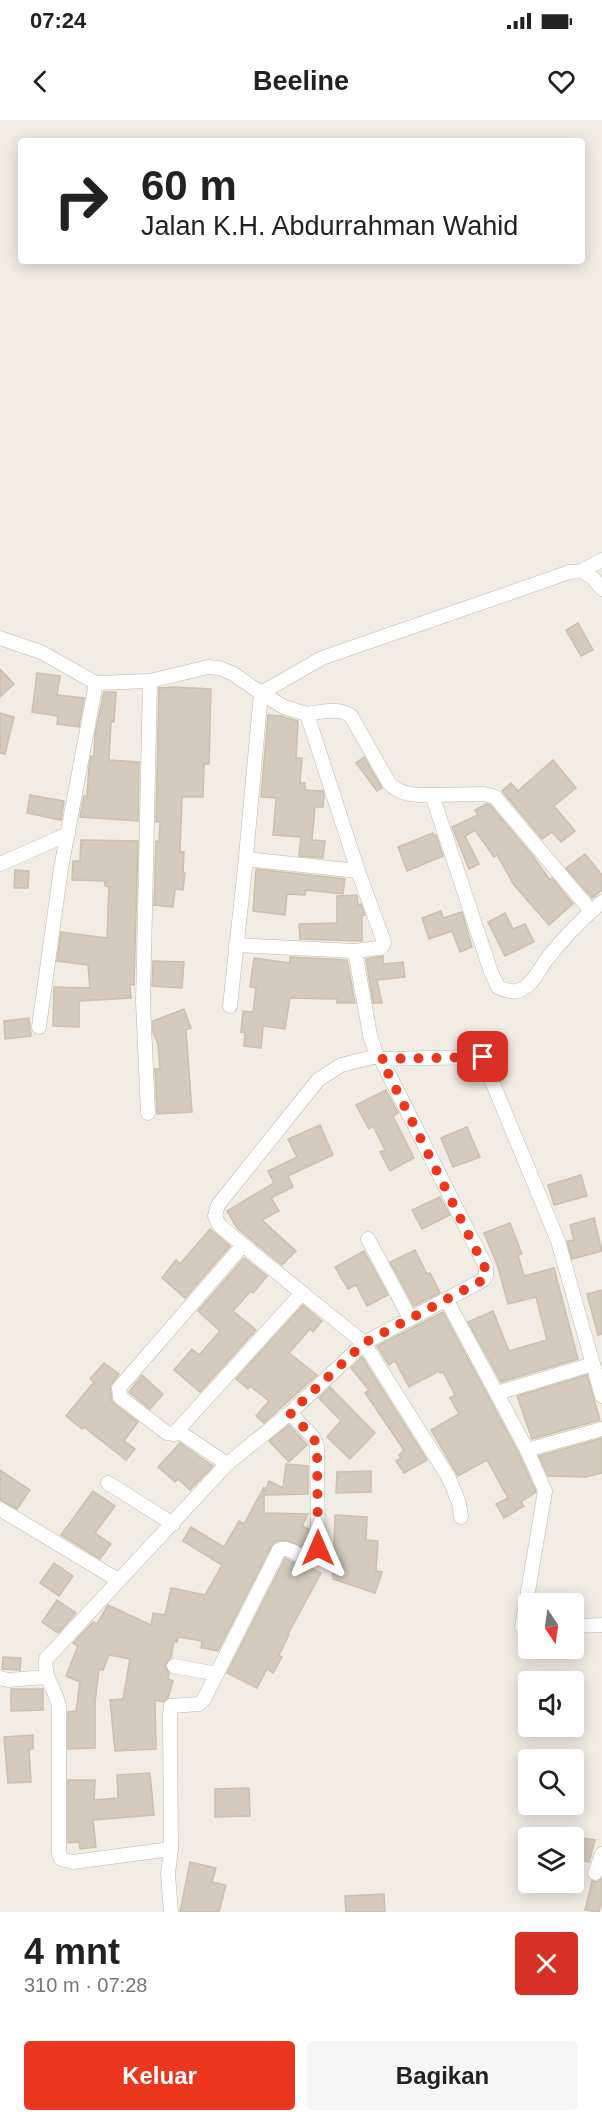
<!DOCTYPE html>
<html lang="id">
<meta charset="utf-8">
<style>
:root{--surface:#fff;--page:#f6f6f6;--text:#222;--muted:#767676;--accent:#ec371f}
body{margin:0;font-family:Arial,sans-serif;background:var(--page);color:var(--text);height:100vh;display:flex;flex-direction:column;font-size:22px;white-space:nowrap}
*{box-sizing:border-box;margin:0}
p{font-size:20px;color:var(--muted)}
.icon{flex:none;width:33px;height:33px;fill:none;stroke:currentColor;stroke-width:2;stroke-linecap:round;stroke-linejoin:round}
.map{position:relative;height:1792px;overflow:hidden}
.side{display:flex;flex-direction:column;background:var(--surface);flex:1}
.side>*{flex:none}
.top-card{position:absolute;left:18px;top:18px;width:567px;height:126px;border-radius:6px;box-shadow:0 3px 15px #0003;background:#fff;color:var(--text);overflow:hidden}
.needle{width:39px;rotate:167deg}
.tools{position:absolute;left:518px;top:1473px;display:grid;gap:12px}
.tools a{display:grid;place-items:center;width:66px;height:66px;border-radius:6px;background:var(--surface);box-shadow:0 3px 15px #0003;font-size:30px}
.pin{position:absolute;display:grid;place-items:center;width:51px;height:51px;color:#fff;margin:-26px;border-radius:12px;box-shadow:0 3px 9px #0006}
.me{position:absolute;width:66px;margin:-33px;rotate:0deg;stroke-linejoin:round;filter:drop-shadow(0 0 4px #0008)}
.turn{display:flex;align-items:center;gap:21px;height:126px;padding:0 24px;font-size:27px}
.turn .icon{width:78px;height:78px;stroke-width:2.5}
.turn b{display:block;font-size:42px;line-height:51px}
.round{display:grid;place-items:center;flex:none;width:63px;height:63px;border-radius:6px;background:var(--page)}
.summary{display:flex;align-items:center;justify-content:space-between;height:102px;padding:0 24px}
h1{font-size:36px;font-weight:600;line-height:45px}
.action{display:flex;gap:12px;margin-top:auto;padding:12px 24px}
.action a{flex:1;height:69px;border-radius:6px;background:var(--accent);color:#fff;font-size:24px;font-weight:600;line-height:69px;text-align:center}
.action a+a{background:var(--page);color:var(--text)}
.status{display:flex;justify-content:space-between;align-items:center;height:42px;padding:0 30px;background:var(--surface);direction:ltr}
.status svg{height:16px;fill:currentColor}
header{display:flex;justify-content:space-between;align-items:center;height:78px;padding:0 24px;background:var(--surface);font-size:27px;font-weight:600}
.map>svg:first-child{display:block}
.building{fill:#d4cabd;stroke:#ccbfae;stroke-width:1.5}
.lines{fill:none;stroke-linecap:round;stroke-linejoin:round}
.street-casing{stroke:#beb6aa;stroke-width:15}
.street{stroke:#fff;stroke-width:14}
.route{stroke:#ec371f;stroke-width:10;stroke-dasharray:0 18}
</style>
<div class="status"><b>07:24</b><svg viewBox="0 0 49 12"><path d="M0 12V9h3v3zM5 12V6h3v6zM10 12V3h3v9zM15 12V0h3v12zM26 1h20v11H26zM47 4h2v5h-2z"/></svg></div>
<header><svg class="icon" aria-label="back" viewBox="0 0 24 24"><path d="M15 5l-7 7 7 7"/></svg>Beeline<svg class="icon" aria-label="heart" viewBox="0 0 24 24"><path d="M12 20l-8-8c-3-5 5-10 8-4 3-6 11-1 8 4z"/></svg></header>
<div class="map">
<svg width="602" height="1792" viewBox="0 0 602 1792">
<rect width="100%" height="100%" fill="#f1ece4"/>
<g class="building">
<polygon points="578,503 593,530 581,536 566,510"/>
<polygon points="0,549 14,564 0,577"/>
<polygon points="37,553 60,556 57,575 84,578 79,607 57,604 58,596 32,592"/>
<polygon points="172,567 211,569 209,644 204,644 203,677 182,677 180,732 184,732 183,753 185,753 183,770 175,769 173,787 154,785 156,721 159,722 160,702 156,702 159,568"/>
<polygon points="104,572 116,572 114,602 111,602 109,640 139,642 138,701 80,697 84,676 87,676 89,647 91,636 94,636 95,614"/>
<polygon points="0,593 14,597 5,634 0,633"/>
<polygon points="268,595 281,596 298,601 296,638 302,638 300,663 305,663 305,670 323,671 324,675 323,687 315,687 312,720 325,721 323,738 299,736 301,717 273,715 276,678 261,677"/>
<polygon points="364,637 382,668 377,671 356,643"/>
<polygon points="553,640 576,668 554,686 575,711 561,722 552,712 542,719 502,671 511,663 518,671"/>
<polygon points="30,675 64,681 61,700 27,693"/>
<polygon points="486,684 490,685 532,735 550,760 552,758 573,784 549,805 514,765 497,735 494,737 475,710 465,716 479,744 469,749 452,707 478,695 475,690"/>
<polygon points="433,713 434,716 436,715 443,736 407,751 398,727"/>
<polygon points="81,720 138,721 134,865 130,864 131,878 79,881 79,907 53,906 54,867 90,868 88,845 57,841 61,812 107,818 109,767 105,766 105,761 72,760 73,741 80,741"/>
<polygon points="585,734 602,755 602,770 592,778 566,748"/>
<polygon points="256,749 345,759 343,774 306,770 305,775 287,774 285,795 253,791"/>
<polygon points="15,750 29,751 28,768 14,768"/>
<polygon points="357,775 358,785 361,784 365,795 362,796 362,821 300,819 299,804 337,803 337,776"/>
<polygon points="441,791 443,798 462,792 472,827 460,832 452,811 429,819 422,798"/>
<polygon points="505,793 513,809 525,804 534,822 505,836 488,802"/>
<polygon points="383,836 383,844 403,842 405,857 377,860 382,883 373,883 366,839"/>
<polygon points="290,837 347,840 355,883 337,883 337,879 290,878 285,909 263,906 261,928 244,926 245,912 241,912 243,891 253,892 256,868 250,867 254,838 290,843"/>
<polygon points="153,841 184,842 182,868 152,866"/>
<polygon points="184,889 191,908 186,910 192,992 157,994 155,949 160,949 158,924 153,912 153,901"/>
<polygon points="29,898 31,916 5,919 4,901"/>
<polygon points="386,970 398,993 393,996 414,1038 390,1051 380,1032 385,1030 373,1006 369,1009 356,985"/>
<polygon points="320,1005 333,1035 288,1056 293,1067 271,1078 279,1091 262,1100 296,1131 282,1145 237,1108 227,1091 274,1063 268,1051 297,1037 288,1019"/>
<polygon points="467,1007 480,1037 453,1047 441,1018"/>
<polygon points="581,1055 587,1076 554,1085 548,1065"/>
<polygon points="440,1077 450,1095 422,1109 412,1090"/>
<polygon points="594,1098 602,1131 572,1139 567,1121 574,1120 570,1105"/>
<polygon points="510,1103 522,1134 518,1135 524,1156 554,1148 578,1239 501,1262 468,1202 493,1191 509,1231 547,1220 536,1177 508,1184 498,1147 484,1113"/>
<polygon points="210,1109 230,1126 185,1178 162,1158 176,1140 180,1144"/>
<polygon points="415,1130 427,1154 430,1153 440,1173 414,1186 390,1142"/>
<polygon points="364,1131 388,1175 367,1186 356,1165 348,1169 335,1147"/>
<polygon points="244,1138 267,1156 253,1173 251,1171 233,1191 256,1210 200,1272 174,1250 192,1229 199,1235 220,1211 198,1191"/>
<polygon points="602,1170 602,1214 598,1215 587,1174"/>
<polygon points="303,1185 322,1201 313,1212 310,1209 289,1233 317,1255 264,1303 256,1296 269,1281 250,1266 248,1269 236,1259"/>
<polygon points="443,1192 519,1334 536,1372 521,1382 524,1386 504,1398 496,1384 508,1378 487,1340 458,1356 431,1310 459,1294 450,1278 455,1275 443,1252 440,1253 439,1251 409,1267 395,1241 389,1245 377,1226"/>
<polygon points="362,1237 427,1340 404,1353 396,1341 401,1338 399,1335 404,1330 365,1273 369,1270 351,1248"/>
<polygon points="104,1243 119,1254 110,1266 112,1282 138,1302 124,1321 135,1329 126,1340 84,1307 82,1309 66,1296 94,1262 90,1259"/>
<polygon points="142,1255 163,1274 150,1289 129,1272"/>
<polygon points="587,1255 600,1300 532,1319 517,1276"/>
<polygon points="330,1267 375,1313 350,1339 327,1317 341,1301 319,1278"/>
<polygon points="289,1305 307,1325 289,1342 269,1321"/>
<polygon points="602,1318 602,1353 586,1357 548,1356 539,1336"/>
<polygon points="180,1323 213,1346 190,1370 178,1359 175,1362 158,1347"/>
<polygon points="286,1344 308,1346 308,1374 264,1375 264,1393 308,1394 302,1406 309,1409 309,1417 303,1427 286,1420 276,1421 272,1425 218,1531 201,1528 202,1521 178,1517 177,1522 174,1521 171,1537 165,1545 169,1553 168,1559 173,1561 168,1578 163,1582 155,1580 156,1629 115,1631 110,1580 123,1579 130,1539 109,1535 103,1550 99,1549 95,1582 95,1628 68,1629 68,1592 76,1591 80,1562 66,1556 78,1526 73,1523 93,1502 97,1504 108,1485 151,1505 153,1493 165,1495 171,1468 205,1475 222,1445 183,1421 191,1407 224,1427 239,1401 244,1404 264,1367 264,1373 269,1361 283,1368"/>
<polygon points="0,1350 30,1370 17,1389 0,1380"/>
<polygon points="371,1351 371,1372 336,1373 337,1352"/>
<polygon points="93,1371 115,1386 95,1413 111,1424 100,1439 61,1415"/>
<polygon points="335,1395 367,1397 366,1420 378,1421 376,1451 382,1452 375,1473 333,1459"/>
<polygon points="285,1438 304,1448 311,1448 321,1453 288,1514 289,1515 279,1535 282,1537 273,1553 267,1549 257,1568 227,1553"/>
<polygon points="54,1443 73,1456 59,1476 40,1463"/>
<polygon points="57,1480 76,1493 58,1513 42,1502"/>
<polygon points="3,1537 21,1538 20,1550 2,1549"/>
<polygon points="11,1569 43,1569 43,1590 11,1591"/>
<polygon points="33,1615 33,1629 29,1629 31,1662 8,1663 4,1617"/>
<polygon points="150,1653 154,1695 93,1700 96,1727 80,1729 79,1722 68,1723 68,1660 95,1660 94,1680 118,1678 117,1655"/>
<polygon points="249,1668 250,1696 215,1697 215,1669"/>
<polygon points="578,1717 595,1720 589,1742 573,1738"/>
<polygon points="190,1742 216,1748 212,1762 226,1765 219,1792 180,1792"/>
<polygon points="602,1758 602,1780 599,1792 585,1790 592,1761 597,1762"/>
<polygon points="384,1774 385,1792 346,1792 345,1776"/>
</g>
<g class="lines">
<defs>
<g id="street">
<polyline points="582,451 593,458 602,469"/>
<polyline points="0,518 41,532 96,563 150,561 208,547 219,548 232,553 261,573 322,538 547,460 569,452 582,451 602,440"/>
<polyline points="432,675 484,674 495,677 591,791"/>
<polyline points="246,739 358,751"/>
<polyline points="0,744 68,714"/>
<path d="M236 825 355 831 379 828 382 827 384 822 358 751 307 594C322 592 338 587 351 596L389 663C402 676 415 675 432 675L491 852 498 867C506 870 511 873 520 870 533 865 539 849 547 839 563 818 582 799 602 782"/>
<polyline points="355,831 370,915 377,936"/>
<polyline points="230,886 245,747 261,573 284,587 307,594"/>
<polyline points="39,907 61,748 96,563"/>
<polyline points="381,939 377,936 341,945 318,960 218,1085 215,1096 219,1105 243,1125 364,1223 449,1358 459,1383 461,1397"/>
<polyline points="148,993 143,882 150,561"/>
<polyline points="368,1119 410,1198"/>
<polyline points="243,1125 119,1268 120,1277 125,1281 167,1313 174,1314 301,1174"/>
<polyline points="446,1179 527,1330 602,1309"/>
<polyline points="497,1273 593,1244"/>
<polyline points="178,1311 227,1344"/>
<polyline points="527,1330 545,1371 522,1507 528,1507"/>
<polyline points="108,1363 173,1404"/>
<polyline points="0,1389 118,1460"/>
<polyline points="573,1506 602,1505"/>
<polyline points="174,1546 217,1554"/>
<polyline points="0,1558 8,1560 46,1557"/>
<path d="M171 1729 170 1595 171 1586 199 1584 204 1579 279 1430C288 1425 299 1436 308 1440L315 1434 318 1428 317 1326 313 1317 290 1293"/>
<polyline points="595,1753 602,1734"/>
<path d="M171 1792 168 1754 171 1729 73 1742 61 1739 59 1733V1587C56 1568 43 1560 46 1539L227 1344 290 1293 364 1223 483 1160 486 1156V1147L381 939 482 937 558 1121 602 1276"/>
</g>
</defs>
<use href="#street" class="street-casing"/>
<use href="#street" class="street"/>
</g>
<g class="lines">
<polyline class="route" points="318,1428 317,1326 313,1317 290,1293 364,1223 483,1160 487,1152 381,939 483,937"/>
</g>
</svg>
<div class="tools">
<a><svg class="needle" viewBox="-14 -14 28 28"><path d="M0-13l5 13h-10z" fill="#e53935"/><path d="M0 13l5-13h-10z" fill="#767676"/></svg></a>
<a><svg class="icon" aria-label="sound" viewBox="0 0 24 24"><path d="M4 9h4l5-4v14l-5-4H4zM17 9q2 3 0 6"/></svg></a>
<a><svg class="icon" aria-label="search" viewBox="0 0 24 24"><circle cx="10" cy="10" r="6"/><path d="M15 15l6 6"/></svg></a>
<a><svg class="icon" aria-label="layers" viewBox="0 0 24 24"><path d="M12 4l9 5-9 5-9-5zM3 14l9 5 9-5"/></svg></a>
</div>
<div class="pin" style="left:483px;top:937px;background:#d93025"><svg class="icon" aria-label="arrive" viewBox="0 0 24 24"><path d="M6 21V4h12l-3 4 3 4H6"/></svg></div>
<svg class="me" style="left:318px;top:1428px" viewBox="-20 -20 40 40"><path d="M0-17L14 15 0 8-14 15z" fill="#ec371f" stroke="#fff" stroke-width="4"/></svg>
<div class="top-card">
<div class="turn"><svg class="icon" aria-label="right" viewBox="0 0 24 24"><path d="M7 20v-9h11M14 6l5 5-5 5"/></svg><div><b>60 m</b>Jalan K.H. Abdurrahman Wahid</div></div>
</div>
</div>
<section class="side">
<div class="summary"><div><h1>4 mnt</h1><p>310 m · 07:28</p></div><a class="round" style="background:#d93025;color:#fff"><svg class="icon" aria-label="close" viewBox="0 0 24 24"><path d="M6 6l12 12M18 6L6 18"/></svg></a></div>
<div class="action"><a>Keluar</a><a>Bagikan</a></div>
</section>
